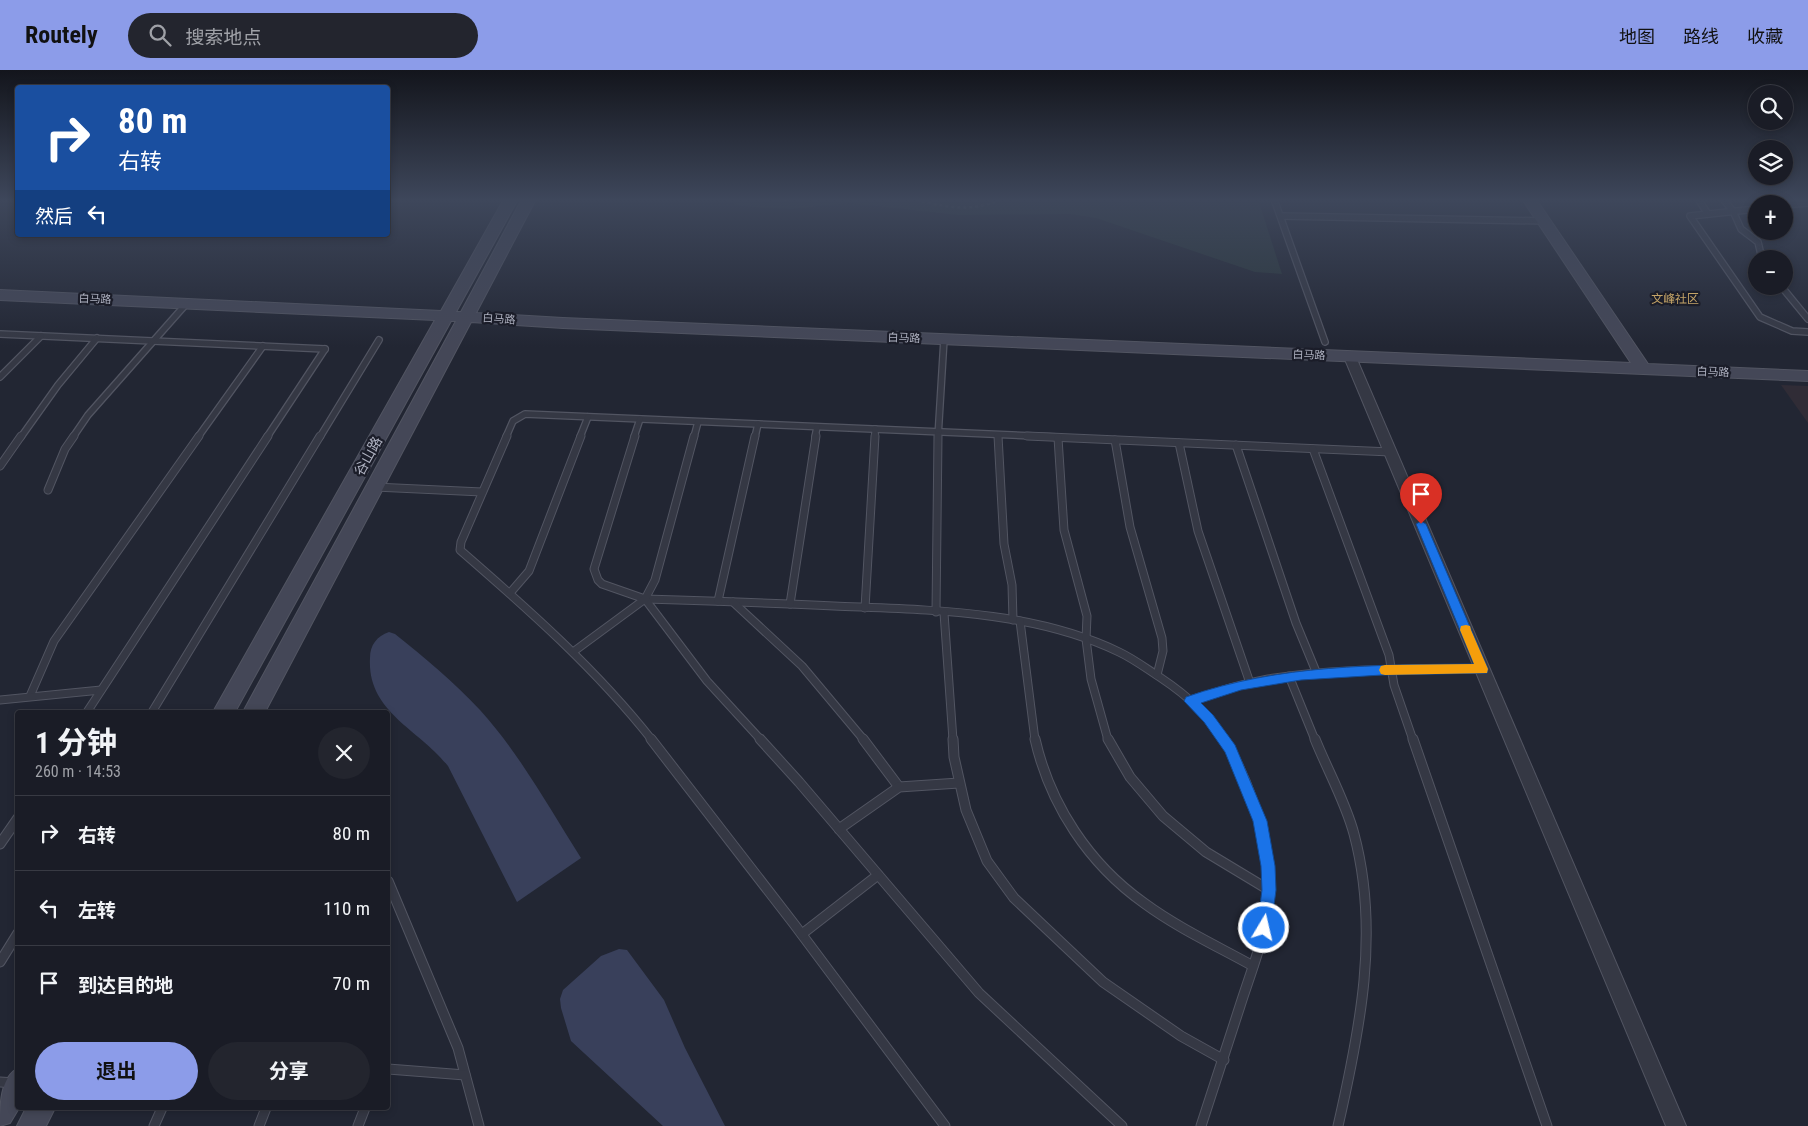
<!DOCTYPE html>
<html lang="zh">
<meta charset="utf-8">
<style>
:root{--surface:#1a1c26;--page:#23252e;--text:#f1f3f6;--muted:#9fa1a7;--line:#383a43;--accent:#8c9ce9}
body{margin:0;font-family:"Roboto Condensed","Noto Sans SC",sans-serif;background:var(--page);color:var(--text);height:100vh;display:flex;flex-direction:column;font-size:19px;white-space:nowrap}
*{box-sizing:border-box;margin:0}
p{font-size:16px;color:var(--muted)}
.icon{flex:none;width:28px;height:28px;fill:none;stroke:currentColor;stroke-width:2;stroke-linecap:round;stroke-linejoin:round}
.map{position:relative;flex:1;overflow:hidden}
.side{position:absolute;left:15px;top:640px;width:375px;height:400px;display:flex;flex-direction:column;background:var(--surface);border-radius:5px;box-shadow:0 2px 8px #0003,0 0 0 1px var(--line)}
.side>*{flex:none}
.top-card{position:absolute;left:15px;top:15px;width:375px;height:152px;border-radius:5px;box-shadow:0 2px 8px #0003,0 0 0 1px var(--line);background:#1a4fa0;color:#fff;overflow:hidden}
.fabs{position:absolute;left:1748px;top:15px;display:grid;gap:10px}
.fabs a{display:grid;place-items:center;width:45px;height:45px;border-radius:50%;background:var(--surface);box-shadow:0 2px 8px #0003,0 0 0 1px var(--line);font-size:25px}
.pin{position:absolute;display:grid;place-items:center;width:42px;height:42px;color:#fff;margin:-51px -21px;border-radius:50% 50% 50% 0;rotate:-45deg;box-shadow:0 0 5px #0007}
.pin .icon{rotate:45deg}
.me{position:absolute;width:55px;margin:-28px;rotate:9deg;stroke-linejoin:round;filter:drop-shadow(0 0 4px #0008)}
.turn{display:flex;align-items:center;gap:18px;height:105px;padding:0 20px;font-size:22px}
.turn .icon{width:65px;height:65px;stroke-width:2.5}
.turn b{display:block;font-size:35px;line-height:42px}
.then{display:flex;align-items:center;height:48px;padding:0 20px;background:#0003;gap:10px;font-size:19px}
.round{display:grid;place-items:center;flex:none;width:52px;height:52px;border-radius:26px;background:var(--page)}
.summary{display:flex;align-items:center;justify-content:space-between;height:85px;padding:0 20px}
h1{font-size:30px;font-weight:700;line-height:38px}
.button{display:flex;gap:10px;margin-top:auto;padding:10px 20px}
.button a{flex:1;height:58px;border-radius:30px;background:var(--accent);color:#111;font-size:20px;font-weight:700;line-height:58px;text-align:center}
.button a+a{background:var(--page);color:var(--text)}
ul{padding:0;list-style:none}
li{display:flex;align-items:center;gap:15px;height:75px;padding:0 20px;border-top:1px solid var(--line)}
li div{flex:1}
li b{display:block;font-size:19px}
li em{font-style:normal}
header{display:flex;align-items:center;gap:30px;box-sizing:border-box;height:70px;padding:0 25px;background:var(--accent);color:#111}
header strong{font-size:24px}
nav{display:flex;gap:28px;margin-inline-start:auto;font-size:18px}
.search{width:350px;height:45px;background:var(--page);display:flex;align-items:center;gap:12px;box-sizing:border-box;padding:0 18px;border-radius:28px;color:var(--muted);font-size:19px}
.map>svg:first-child{display:block}
.medical{fill:#302c36}
.green{fill:#2a373b}
.water{fill:#39405b}
.lines{fill:none;stroke-linecap:round;stroke-linejoin:round}
.lane-far2-casing{stroke:#525562;stroke-width:8}
.lane-far1-casing{stroke:#525562;stroke-width:9}
.lane-casing{stroke:#525562;stroke-width:11}
.street-casing{stroke:#525562;stroke-width:2}
.secondary-casing{stroke:#525562;stroke-width:2}
.path{stroke:#485359;stroke-width:2.5;stroke-dasharray:3 3;stroke-linecap:butt}
.lane-far2{stroke:#353844;stroke-width:5.5}
.lane-far1{stroke:#353844;stroke-width:7}
.lane{stroke:#353844;stroke-width:9}
.street{fill:#353844;fill-rule:evenodd}
.secondary{fill:#444757;fill-rule:evenodd}
.route{fill:#1a73e8;stroke:#114b97}
.slow{fill:#f59e0b}
.labels{text-anchor:middle;dominant-baseline:central;stroke-width:4.5;stroke-linejoin:round;paint-order:stroke}
.far-street-label{font-size:11px;fill:#afb2c1;stroke:#1b1d29}
.far-neighbourhood-label{font-size:12px;fill:#c4a467;stroke:#1b1d29}
.street-label{font-size:14px;fill:#afb2c1;stroke:#1b1d29}
</style>
<header>
<strong>Routely</strong>
<div class="search"><svg class="icon" aria-label="search" viewBox="0 0 24 24"><circle cx="10" cy="10" r="6"/><path d="M15 15l6 6"/></svg>搜索地点</div>
<nav><a>地图</a><a>路线</a><a>收藏</a></nav>
</header>
<div class="map">
<svg width="1808" height="1056" viewBox="0 0 1808 1056">
<rect width="100%" height="100%" fill="#222633"/>
<polygon class="medical" points="1781,315 1808,316 1808,353"/>
<polygon class="green" points="723,129 1258,129 1282,204 1255,202 1096,148 1070,144 958,145 849,133 791,139 740,136"/>
<g class="water">
<path d="M389 562 395 564C425 588 454 612 480 640 520 684 549 738 581 788L517 832 448 696C419 659 367 642 370 588 370 575 377 566 389 562Z"/>
<polygon points="619,879 627,880 664,930 685,978 725,1056 663,1056 571,971 561,938 560,929 563,920 601,886"/>
</g>
<g class="lines">
<defs>
<g id="lane-far2">
<polyline points="1274,129 1325,272"/>
<polyline points="1698,129 1708,144"/>
<polyline points="1723,129 1733,141 1741,159 1758,172 1762,189"/>
<polyline points="1784,135 1808,133"/>
<polyline points="1756,139 1690,146 1760,247 1792,261 1808,262"/>
<polyline points="1281,146 1544,151"/>
<polyline points="1781,216 1808,249"/>
<polyline points="0,264 325,279"/>
<polyline points="0,307 41,266"/>
<polyline points="998,365 998,367"/>
<polyline points="21,367 58,315 97,268"/>
<polyline points="73,367 88,345 187,233"/>
<polyline points="198,367 263,276"/>
<polyline points="267,367 325,279"/>
<polyline points="320,367 379,270"/>
<polyline points="506,367 513,351 525,344 1056,367"/>
<polyline points="580,367 588,347"/>
<polyline points="634,367 640,349"/>
<polyline points="694,367 698,352"/>
<polyline points="755,367 758,354"/>
<polyline points="815,367 817,357"/>
<polyline points="875,367 875,359"/>
<polyline points="938,367 944,269"/>
</g>
<g id="lane-far1">
<path d="M507 366 461 472 460 480C528 539 596 599 652 670"/>
<path d="M635 366 594 499 598 510 602 514 645 529C708 531 771 533 834 536 928 540 1032 540 1119 582 1134 589 1147 599 1161 608 1185 624 1209 645 1225 670"/>
<polyline points="998,366 1004,474 1012,515 1013,550"/>
<polyline points="1027,366 1391,382"/>
<polyline points="1058,368 1064,460 1087,546 1086,569 1091,609 1108,670"/>
<polyline points="1115,370 1130,457 1162,568 1163,581 1157,605"/>
<polyline points="1179,373 1198,461 1250,613"/>
<polyline points="1236,375 1296,553 1317,604"/>
<polyline points="1313,379 1389,585 1394,615 1413,670"/>
<polyline points="0,396 21,366"/>
<polyline points="375,417 482,422"/>
<polyline points="48,420 65,379 74,366"/>
<polyline points="510,523 529,501 581,366"/>
<polyline points="645,529 707,611 761,670"/>
<polyline points="718,531 755,366"/>
<polyline points="733,532 802,596 864,670"/>
<polyline points="790,534 816,366"/>
<polyline points="865,538 875,366"/>
<polyline points="936,542 938,366"/>
<polyline points="944,543 953,670"/>
<polyline points="1020,551 1035,670"/>
<polyline points="573,582 645,529 655,510 694,366"/>
<polyline points="1289,606 1315,670"/>
<polyline points="30,626 54,571 199,366"/>
<polyline points="0,630 101,620"/>
<path d="M1190 631C1215 622 1241 614 1268 609 1338 597 1411 600 1482 599"/>
<polyline points="87,642 268,366"/>
<polyline points="152,642 320,366"/>
</g>
<g id="lane">
<polyline points="651,669 794,854 945,1056"/>
<polyline points="760,669 799,712 979,923 1122,1056"/>
<polyline points="863,669 899,717"/>
<polyline points="953,669 954,687 966,740 987,791 1014,828 1103,912 1181,966 1224,990"/>
<path d="M1035 669C1050 735 1089 794 1144 833 1178 858 1217 876 1253 896"/>
<polyline points="1108,669 1130,707 1163,746 1206,782 1269,820"/>
<path d="M1315 669C1327 699 1346 733 1354 764 1380 861 1360 960 1338 1056"/>
<polyline points="1413,669 1547,1056"/>
<polyline points="839,759 899,717 959,713"/>
<polyline points="0,774 18,748"/>
<polyline points="388,811 458,978 479,1056"/>
<polyline points="802,864 878,805"/>
<polyline points="0,892 18,863"/>
<polyline points="388,999 465,1005"/>
<polyline points="0,1012 15,1013"/>
<polyline points="154,1056 162,1038"/>
<polyline points="259,1056 266,1038"/>
<polyline points="358,1056 365,1038"/>
<path d="M1201 1056C1214 1016 1227 976 1240 936 1247 914 1255 893 1261 871 1279 802 1259 729 1224 669"/>
</g>
<polygon id="street" points="1350,283 1356,287 1686,1056 1666,1056 1344,287"/>
<g id="secondary">
<polygon points="504,129 518,129 456,242 461,242 522,129 536,129 476,243 563,248 1631,293 1522,129 1536,129 1648,294 1808,301 1808,311 563,258 471,252 265,642 243,642 456,251 451,251 235,642 213,642 435,250 0,230 0,220 441,241"/>
<path d="M18 998 19 1038 10 1053 0 1056C0 1035 0 1008 18 998Z"/>
<polygon points="26,1038 55,1038 46,1056 17,1056"/>
</g>
</defs>
<use href="#lane-far2" class="lane-far2-casing"/>
<use href="#lane-far1" class="lane-far1-casing"/>
<use href="#lane" class="lane-casing"/>
<use href="#street" class="street-casing"/>
<use href="#secondary" class="secondary-casing"/>
<g class="path">
<polyline points="772,129 786,131 815,129"/>
<path d="M910 129C945 136 967 144 1002 129"/>
</g>
<use href="#lane-far2" class="lane-far2"/>
<use href="#lane-far1" class="lane-far1"/>
<use href="#lane" class="lane"/>
<use href="#street" class="street"/>
<use href="#secondary" class="secondary"/>
</g>
<linearGradient id="sky" x2="0" y2="1"><stop stop-color="#13151c"/><stop offset="0.47" stop-color="#3e475b"/><stop offset="1" stop-color="#3e475b" stop-opacity="0"/></linearGradient>
<rect width="1808" height="277" fill="url(#sky)"/>
<path class="route" d="M1421 451 1426 454 1488 599 1487 603 1382 605 1301 610 1241 620 1201 633 1213 645 1235 675 1267 751 1275 796 1276 820 1271 858 1269 863 1264 865 1259 863 1257 858 1262 820 1261 796 1253 751 1225 682 1204 652 1184 631 1186 627C1280 594 1376 595 1474 594L1416 454Z"/>
<polygon class="slow" points="1466,555 1470,556 1471,560 1488,599 1487,603 1385,605 1381,604 1379,600 1381,596 1385,595 1474,594 1460,560 1461,556"/>
<g class="labels">
<g class="far-street-label">
<text transform="translate(95 229) rotate(2)">白马路</text>
<text transform="translate(499 249) rotate(4)">白马路</text>
<text transform="translate(904 268) rotate(2)">白马路</text>
<text transform="translate(1309 285) rotate(2)">白马路</text>
<text transform="translate(1713 302) rotate(2)">白马路</text>
</g>
<g class="far-neighbourhood-label">
<text x="1675" y="229">文峰社区</text>
</g>
<g class="street-label">
<text transform="translate(368 386) rotate(-61)">谷山路</text>
</g>
</g>
</svg>
<div class="fabs">
<a><svg class="icon" aria-label="search" viewBox="0 0 24 24"><circle cx="10" cy="10" r="6"/><path d="M15 15l6 6"/></svg></a>
<a><svg class="icon" aria-label="layers" viewBox="0 0 24 24"><path d="M12 4l9 5-9 5-9-5zM3 14l9 5 9-5"/></svg></a>
<a>+</a>
<a>−</a>
</div>
<div class="pin" style="left:1421px;top:454px;background:#d93025"><svg class="icon" aria-label="arrive" viewBox="0 0 24 24"><path d="M6 21V4h12l-3 4 3 4H6"/></svg></div>
<svg class="me" style="left:1264px;top:858px" viewBox="-20 -20 40 40"><circle r="17" fill="#1a73e8" stroke="#fff" stroke-width="3"/><path d="M0-11L8 9 0 5-8 9z" fill="#fff"/></svg>
<div class="top-card">
<div class="turn"><svg class="icon" aria-label="right" viewBox="0 0 24 24"><path d="M7 20v-9h11M14 6l5 5-5 5"/></svg><div><b>80 m</b>右转</div></div>
<div class="then">然后<svg class="icon" aria-label="left" viewBox="0 0 24 24"><path d="M17 20v-9H6M10 6l-5 5 5 5"/></svg></div>
</div>
<section class="side">
<div class="summary"><div><h1>1 分钟</h1><p>260 m · 14:53</p></div><a class="round"><svg class="icon" aria-label="close" viewBox="0 0 24 24"><path d="M6 6l12 12M18 6L6 18"/></svg></a></div>
<ul>
<li><svg class="icon" aria-label="right" viewBox="0 0 24 24"><path d="M7 20v-9h11M14 6l5 5-5 5"/></svg><div><b>右转</b></div><em>80 m</em></li>
<li><svg class="icon" aria-label="left" viewBox="0 0 24 24"><path d="M17 20v-9H6M10 6l-5 5 5 5"/></svg><div><b>左转</b></div><em>110 m</em></li>
<li><svg class="icon" aria-label="arrive" viewBox="0 0 24 24"><path d="M6 21V4h12l-3 4 3 4H6"/></svg><div><b>到达目的地</b></div><em>70 m</em></li>
</ul>
<div class="button"><a>退出</a><a>分享</a></div>
</section>
</div>
